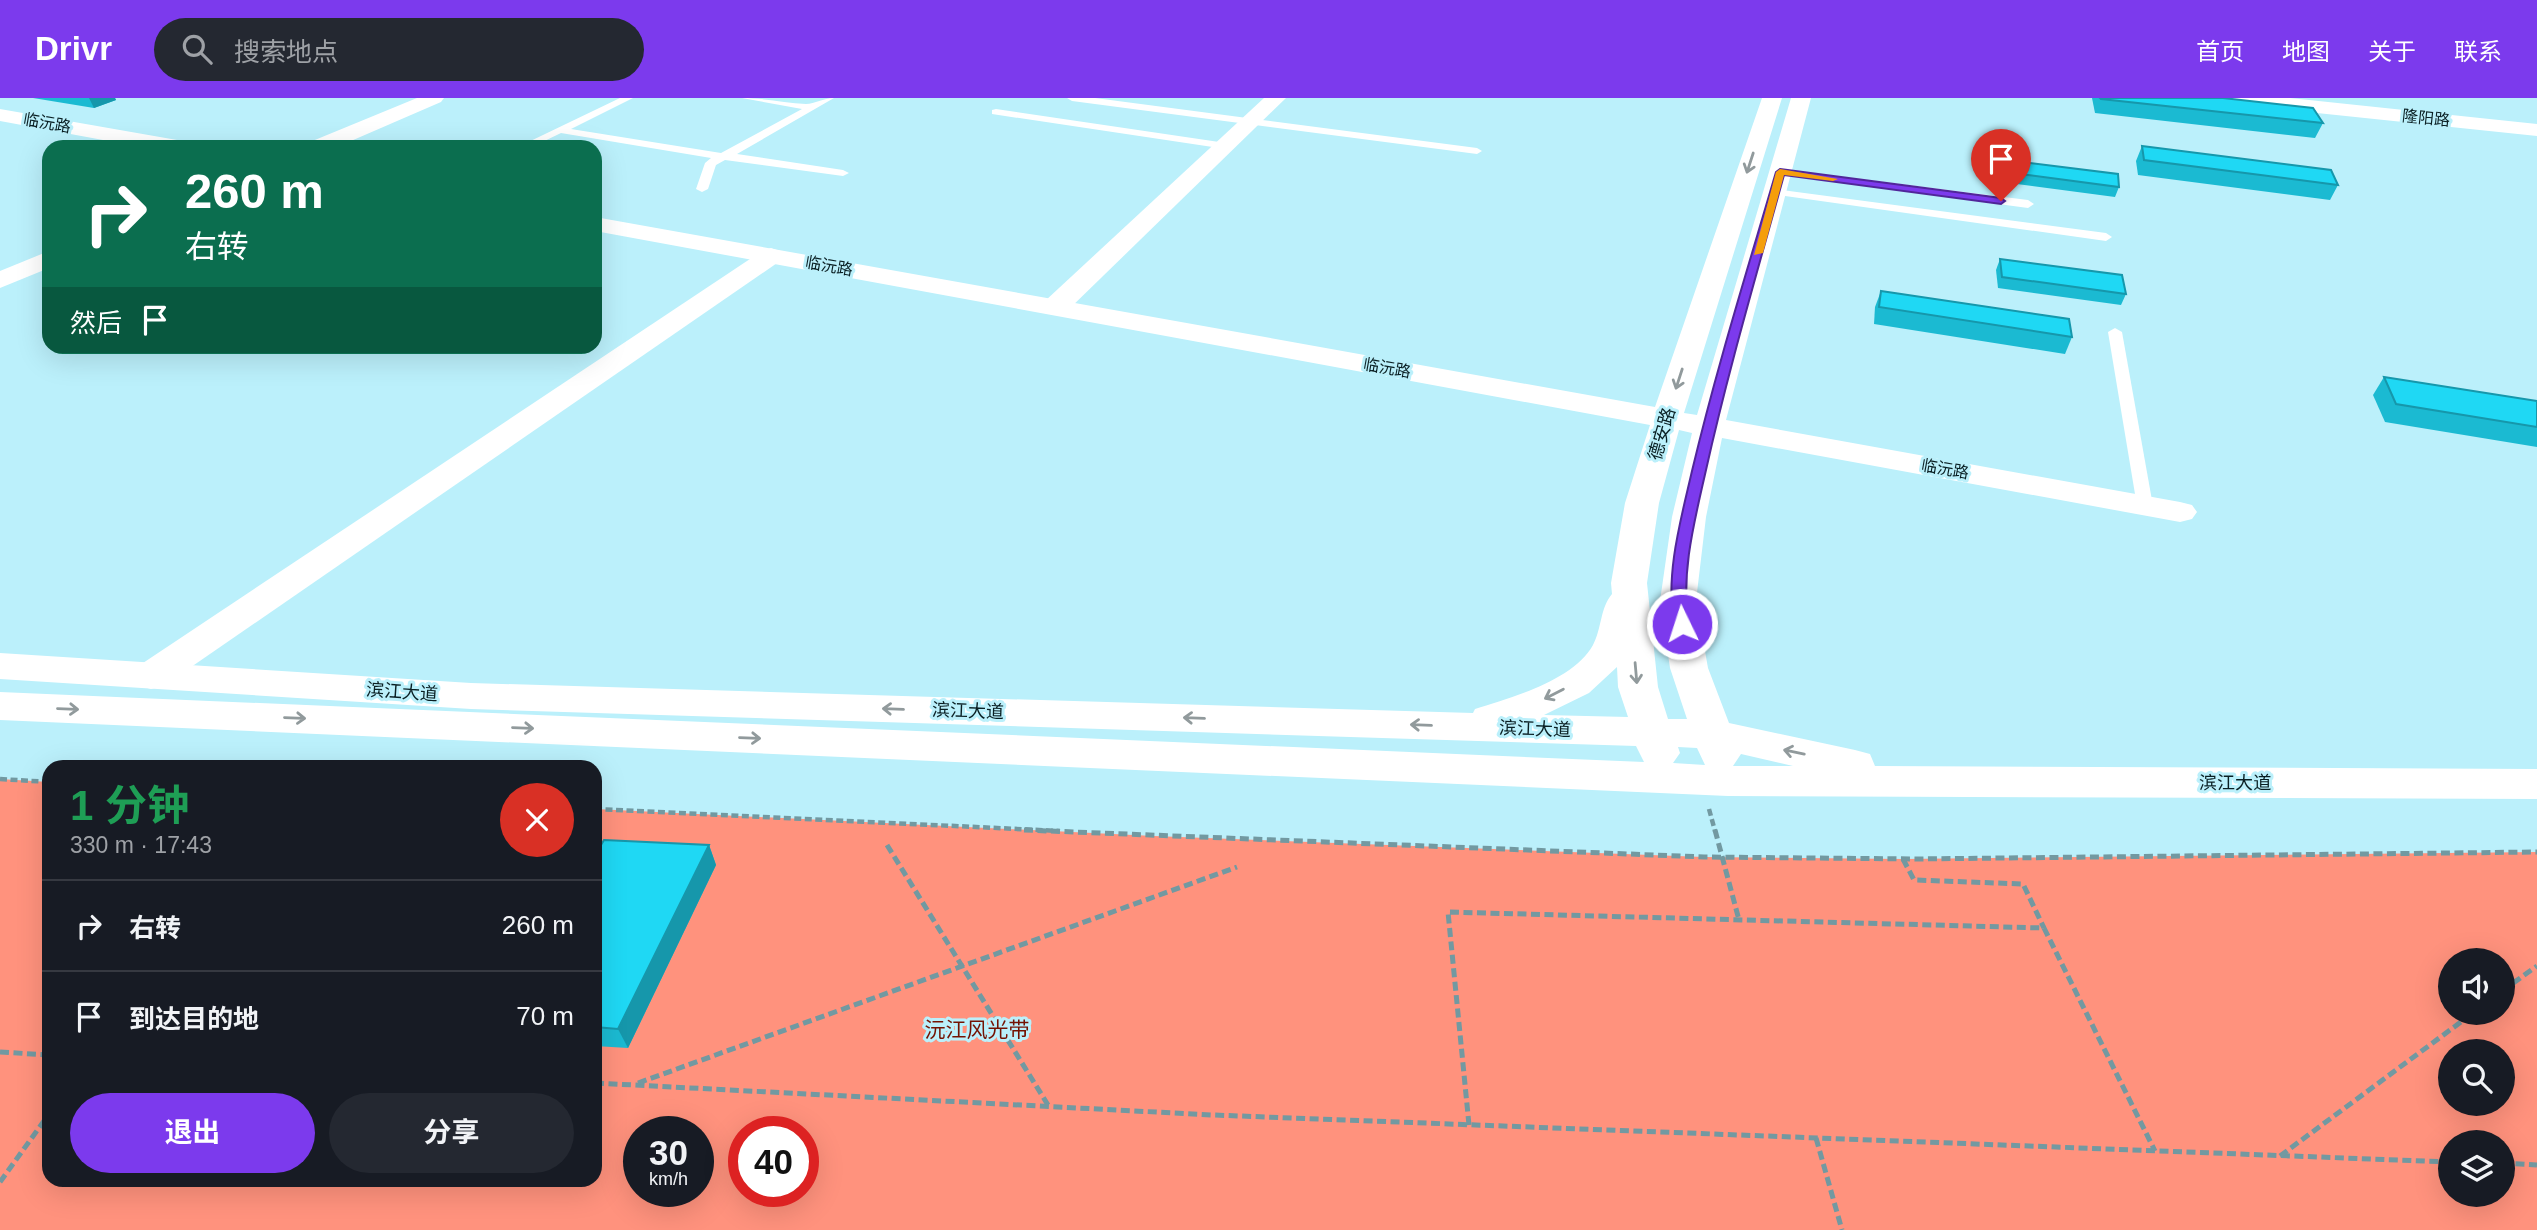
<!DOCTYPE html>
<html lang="zh">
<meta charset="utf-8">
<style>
:root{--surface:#171b24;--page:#242831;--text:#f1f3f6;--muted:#9ea1a6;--line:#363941;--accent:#7c3aed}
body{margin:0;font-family:Arial,"Noto Sans SC",sans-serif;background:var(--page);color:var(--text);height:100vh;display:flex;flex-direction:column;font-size:26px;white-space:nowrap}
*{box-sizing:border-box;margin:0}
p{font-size:23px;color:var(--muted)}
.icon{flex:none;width:38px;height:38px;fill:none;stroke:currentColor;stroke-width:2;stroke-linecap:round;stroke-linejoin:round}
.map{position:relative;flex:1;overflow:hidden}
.panel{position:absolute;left:42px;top:662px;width:560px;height:427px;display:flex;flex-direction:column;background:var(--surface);border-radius:21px;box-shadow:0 7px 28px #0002}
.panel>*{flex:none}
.guide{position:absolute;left:42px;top:42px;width:560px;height:214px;border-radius:21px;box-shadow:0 7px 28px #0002;background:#0b6e4f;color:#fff;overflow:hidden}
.controls{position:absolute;left:2438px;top:850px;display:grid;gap:14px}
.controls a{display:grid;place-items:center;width:77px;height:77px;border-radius:50%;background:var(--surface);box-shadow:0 7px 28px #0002;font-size:35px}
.speed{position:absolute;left:623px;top:1018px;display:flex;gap:14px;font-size:35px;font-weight:700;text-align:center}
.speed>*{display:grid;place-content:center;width:91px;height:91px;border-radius:50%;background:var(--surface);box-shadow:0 7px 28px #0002;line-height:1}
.speed small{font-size:18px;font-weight:400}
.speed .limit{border:10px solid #d22;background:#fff;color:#111}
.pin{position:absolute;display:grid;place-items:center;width:60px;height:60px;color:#fff;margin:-72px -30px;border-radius:50% 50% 50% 0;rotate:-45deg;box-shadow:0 0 7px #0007}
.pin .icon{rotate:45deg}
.me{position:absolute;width:77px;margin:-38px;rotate:356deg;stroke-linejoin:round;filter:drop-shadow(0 0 5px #0008)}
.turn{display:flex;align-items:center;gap:24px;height:147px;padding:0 28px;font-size:32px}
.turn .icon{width:91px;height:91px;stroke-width:2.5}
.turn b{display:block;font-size:49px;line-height:60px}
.then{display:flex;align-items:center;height:66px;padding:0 28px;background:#0003;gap:14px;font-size:26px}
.round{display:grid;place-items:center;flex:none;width:74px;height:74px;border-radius:37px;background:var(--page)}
.headline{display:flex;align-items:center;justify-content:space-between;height:119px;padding:0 28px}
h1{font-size:42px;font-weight:700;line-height:52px;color:#1e9e55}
.primary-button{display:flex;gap:14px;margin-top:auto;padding:14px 28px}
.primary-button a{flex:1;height:80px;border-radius:42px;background:var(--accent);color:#fff;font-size:28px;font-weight:700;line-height:80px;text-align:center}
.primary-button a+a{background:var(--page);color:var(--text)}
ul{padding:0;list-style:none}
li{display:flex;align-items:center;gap:21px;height:91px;padding:0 28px;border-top:2px solid var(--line)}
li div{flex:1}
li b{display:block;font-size:26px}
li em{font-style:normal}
header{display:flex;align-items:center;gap:42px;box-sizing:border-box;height:98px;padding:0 35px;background:var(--accent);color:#fff}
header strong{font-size:33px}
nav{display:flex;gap:38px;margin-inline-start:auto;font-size:24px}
.search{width:490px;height:63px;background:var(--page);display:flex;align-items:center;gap:18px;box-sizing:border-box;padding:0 24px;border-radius:38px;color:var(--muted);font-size:26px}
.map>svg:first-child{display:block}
.green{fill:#ff927d;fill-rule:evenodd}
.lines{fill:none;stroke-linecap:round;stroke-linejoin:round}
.path-far1{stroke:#7299a1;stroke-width:4.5;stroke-dasharray:7 3.5;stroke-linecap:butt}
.path{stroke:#7299a1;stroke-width:5;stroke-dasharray:9 4.5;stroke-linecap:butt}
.lane{fill:#fff;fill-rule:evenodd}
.street{fill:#fff;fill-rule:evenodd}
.secondary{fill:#fff;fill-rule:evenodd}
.wall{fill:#1bbad2}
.shaded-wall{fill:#1697ab}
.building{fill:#1fd8f4;stroke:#1697ab;stroke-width:2}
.oneway{stroke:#919a9c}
.route{fill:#7c3aed;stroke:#51269a;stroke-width:2}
.slow{fill:#f59e0b}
.labels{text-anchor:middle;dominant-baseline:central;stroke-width:6;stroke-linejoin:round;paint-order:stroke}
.far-street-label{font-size:16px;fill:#0a1f23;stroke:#bbf0fb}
.street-label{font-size:18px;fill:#0a1f23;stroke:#bbf0fb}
.near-park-label{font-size:21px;fill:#741202;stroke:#bbf0fb}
</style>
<header>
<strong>Drivr</strong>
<div class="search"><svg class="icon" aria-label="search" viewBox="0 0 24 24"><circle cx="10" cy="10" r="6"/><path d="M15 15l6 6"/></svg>搜索地点</div>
<nav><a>首页</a><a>地图</a><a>关于</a><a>联系</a></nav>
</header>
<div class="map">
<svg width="2537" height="1132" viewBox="0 0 2537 1132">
<rect width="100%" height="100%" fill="#bbf0fb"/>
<path class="green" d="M0 681 49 684V1082H595V711L1154 738 1704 759 1903 761 2537 754V1132H0ZM2450 863H2502V915H2450ZM2450 954H2502V1006H2450ZM639 1034H698V1094H639ZM744 1034H803V1094H744ZM2450 1045H2502V1097H2450Z"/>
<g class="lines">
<g class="path-far1">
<polyline points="0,681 49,684"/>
<polyline points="595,711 1060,733"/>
<polyline points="1709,711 1715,733"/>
</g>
<g class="path">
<polyline points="1024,732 1704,759 1916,761 2537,754"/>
<polyline points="1715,732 1739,822"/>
<polyline points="887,747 1048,1007"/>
<polyline points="1903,761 1914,782 2023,786 2044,830"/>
<polyline points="2502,893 2537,868"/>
<polyline points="0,954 49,957"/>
<polyline points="595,985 1213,1017 2450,1064"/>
<polyline points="638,985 1237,769"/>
<polyline points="1469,1027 1448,814 2044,830 2155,1053"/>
<polyline points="1816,1040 1842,1132"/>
<polyline points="2280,1058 2473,915"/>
<polyline points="2502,1065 2537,1067"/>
<polyline points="0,1084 49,1016"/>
</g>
<g class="lane">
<path d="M620 0H633L571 31 721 55 802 11 742 0C764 0 785 5 806 6 815 6 823 0 834 0L737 56 843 72 849 75 843 78 725 62 716 67 708 91 702 94 696 91 705 65 711 60 561 35 532 49H518Z"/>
<polygon points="1067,0 1095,0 1477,50 1482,53 1477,56 1072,3"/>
<polygon points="996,11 1226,45 1231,48 1226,51 992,16 992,12"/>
<polygon points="1780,71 2028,102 2034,106 2028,110 1776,76 1774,74"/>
<polygon points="1775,91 2106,135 2112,139 2106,143 1771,96 1769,94"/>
<polygon points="2115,230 2122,234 2153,408 2145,413 2137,408 2108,234"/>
</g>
<g class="street">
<polygon points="1264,0 1286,0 1065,215 1055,217 1045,215 1041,209 1045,203"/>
<polygon points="771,150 780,153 784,158 780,163 165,587 151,591 137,587 132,578 137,569 762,153"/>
</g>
<g class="secondary">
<polygon points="417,0 444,0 441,4 337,49 307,49 310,44"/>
<path d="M1762 0H1782L1684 315 1697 317 1791 0H1811L1726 322 2180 404 2192 407 2197 414 2192 421 2180 424 1722 340 1706 419 1696 503 1708 570 1729 625 1855 652 1870 656 1875 668 2537 671V701L1728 698 0 622V594L1644 664 1636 648 471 611 0 581V555L471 585 1473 615 1475 611C1511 600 1574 582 1593 547 1602 530 1600 510 1612 496L1611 485 1625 405 1650 327 595 133V119L1655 309ZM1679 332 1692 335 1672 419 1660 503 1670 570 1687 621H1668L1658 589 1647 485 1659 405ZM1617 569 1618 589 1628 619 1544 617 1589 595ZM1678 649 1697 650 1705 667 1673 665 1680 655ZM1741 656 1793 668H1733Z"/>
<polygon points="2221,0 2290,0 2537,26 2537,38 2231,6 2224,4"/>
<polygon points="0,11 177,42 185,44 188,49 141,49 0,23"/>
<polygon points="49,153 49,170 0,190 0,173"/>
</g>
</g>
<g class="wall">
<polygon points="33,0 115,0 116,2 94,10"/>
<polygon points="2092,0 2223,0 2323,25 2315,40 2095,15"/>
<polygon points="2142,48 2338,87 2330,102 2138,77 2136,63"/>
<polygon points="1997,61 2119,89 2115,99 1994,83 1994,71"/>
<polygon points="2000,161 2126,196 2121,207 1998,190 1996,172"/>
<polygon points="1881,193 2072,239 2065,256 1874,226 1875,209"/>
<polygon points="2384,279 2537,303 2537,349 2385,324 2373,297"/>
<polygon points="709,747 716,767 628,950 595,948 595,757"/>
</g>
<g class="shaded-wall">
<polygon points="89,0 115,0 116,2 94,10"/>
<polygon points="709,747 716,767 628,950 618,931"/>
</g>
<g class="building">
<polygon points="2100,0 2223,0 2313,10 2323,25 2101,1"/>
<polygon points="2142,48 2331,72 2338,87 2144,62"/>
<polygon points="1997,61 2118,76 2119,89 1997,73"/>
<polygon points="2000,161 2122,177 2126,196 2002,179"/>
<polygon points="1881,193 2069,221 2072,239 1879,209"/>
<polygon points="2384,279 2537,303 2537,329 2396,306"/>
<polygon points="604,742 709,747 618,931 595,929 595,757"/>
</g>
<defs><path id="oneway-shaft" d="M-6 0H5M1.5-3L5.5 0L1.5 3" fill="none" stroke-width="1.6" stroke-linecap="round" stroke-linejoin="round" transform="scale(1.75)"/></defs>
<g class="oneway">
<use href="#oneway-shaft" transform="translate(1750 65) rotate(108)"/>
<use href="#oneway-shaft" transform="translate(1679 281) rotate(108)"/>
<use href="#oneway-shaft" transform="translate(1636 575) rotate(85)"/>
<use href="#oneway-shaft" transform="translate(1554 596) rotate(153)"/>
<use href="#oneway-shaft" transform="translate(68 611) rotate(2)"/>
<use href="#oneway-shaft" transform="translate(893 611) rotate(-178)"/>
<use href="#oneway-shaft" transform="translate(295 620) rotate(2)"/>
<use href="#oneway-shaft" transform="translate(1194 620) rotate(-178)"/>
<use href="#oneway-shaft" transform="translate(1421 627) rotate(-178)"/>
<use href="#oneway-shaft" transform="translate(523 630) rotate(2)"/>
<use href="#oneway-shaft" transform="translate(750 640) rotate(2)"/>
<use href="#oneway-shaft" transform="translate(1794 654) rotate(-168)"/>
</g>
<path class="route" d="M1780 71 2001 100 2005 103 2001 106 1784 77C1757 175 1728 273 1706 372 1695 421 1680 476 1689 526L1682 530 1674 526C1665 476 1681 421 1692 373 1716 272 1747 173 1776 74Z"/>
<polygon class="slow" points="1780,71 1838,81 1833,83 1784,77 1763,155 1754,157 1776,74"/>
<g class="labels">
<g class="far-street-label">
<text transform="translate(2426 20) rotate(6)">隆阳路</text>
<text transform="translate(47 25) rotate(10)">临沅路</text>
<text transform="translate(829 168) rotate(10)">临沅路</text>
<text transform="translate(1387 270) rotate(10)">临沅路</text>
<text transform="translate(1945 371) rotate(10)">临沅路</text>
</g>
<g class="street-label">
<text transform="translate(1662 336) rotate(-74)">德安路</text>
<text transform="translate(402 594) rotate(4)">滨江大道</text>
<text transform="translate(968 613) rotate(2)">滨江大道</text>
<text transform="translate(1535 631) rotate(2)">滨江大道</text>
<text x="2235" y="685">滨江大道</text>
</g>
<g class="near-park-label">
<text x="977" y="931">沅江风光带</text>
</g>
</g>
</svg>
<div class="controls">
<a><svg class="icon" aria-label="sound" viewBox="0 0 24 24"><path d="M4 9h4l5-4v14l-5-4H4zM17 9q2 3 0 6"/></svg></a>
<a><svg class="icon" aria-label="search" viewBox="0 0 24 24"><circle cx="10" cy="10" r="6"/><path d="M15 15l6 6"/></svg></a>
<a><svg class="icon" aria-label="layers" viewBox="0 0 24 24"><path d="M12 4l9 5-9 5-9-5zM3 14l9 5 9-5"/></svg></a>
</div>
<div class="speed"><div>30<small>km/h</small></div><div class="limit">40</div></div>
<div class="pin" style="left:2001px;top:103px;background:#d93025"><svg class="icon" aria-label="arrive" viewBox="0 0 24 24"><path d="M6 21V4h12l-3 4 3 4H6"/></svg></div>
<svg class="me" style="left:1682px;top:526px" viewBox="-20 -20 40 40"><circle r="17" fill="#7c3aed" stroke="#fff" stroke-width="3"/><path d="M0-11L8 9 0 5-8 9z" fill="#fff"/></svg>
<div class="guide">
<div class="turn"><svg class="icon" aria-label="right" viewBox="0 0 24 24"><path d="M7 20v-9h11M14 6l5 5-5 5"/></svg><div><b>260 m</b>右转</div></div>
<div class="then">然后<svg class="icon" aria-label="arrive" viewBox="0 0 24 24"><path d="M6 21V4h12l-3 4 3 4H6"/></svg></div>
</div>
<section class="panel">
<div class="headline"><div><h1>1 分钟</h1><p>330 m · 17:43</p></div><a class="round" style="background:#d93025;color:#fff"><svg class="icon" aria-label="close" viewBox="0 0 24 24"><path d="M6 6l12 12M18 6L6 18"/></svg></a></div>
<ul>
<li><svg class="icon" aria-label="right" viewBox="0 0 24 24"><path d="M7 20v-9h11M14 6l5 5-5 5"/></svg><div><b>右转</b></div><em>260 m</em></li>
<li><svg class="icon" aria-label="arrive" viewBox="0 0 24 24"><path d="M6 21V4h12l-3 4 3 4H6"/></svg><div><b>到达目的地</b></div><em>70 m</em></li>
</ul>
<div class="primary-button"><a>退出</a><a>分享</a></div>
</section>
</div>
